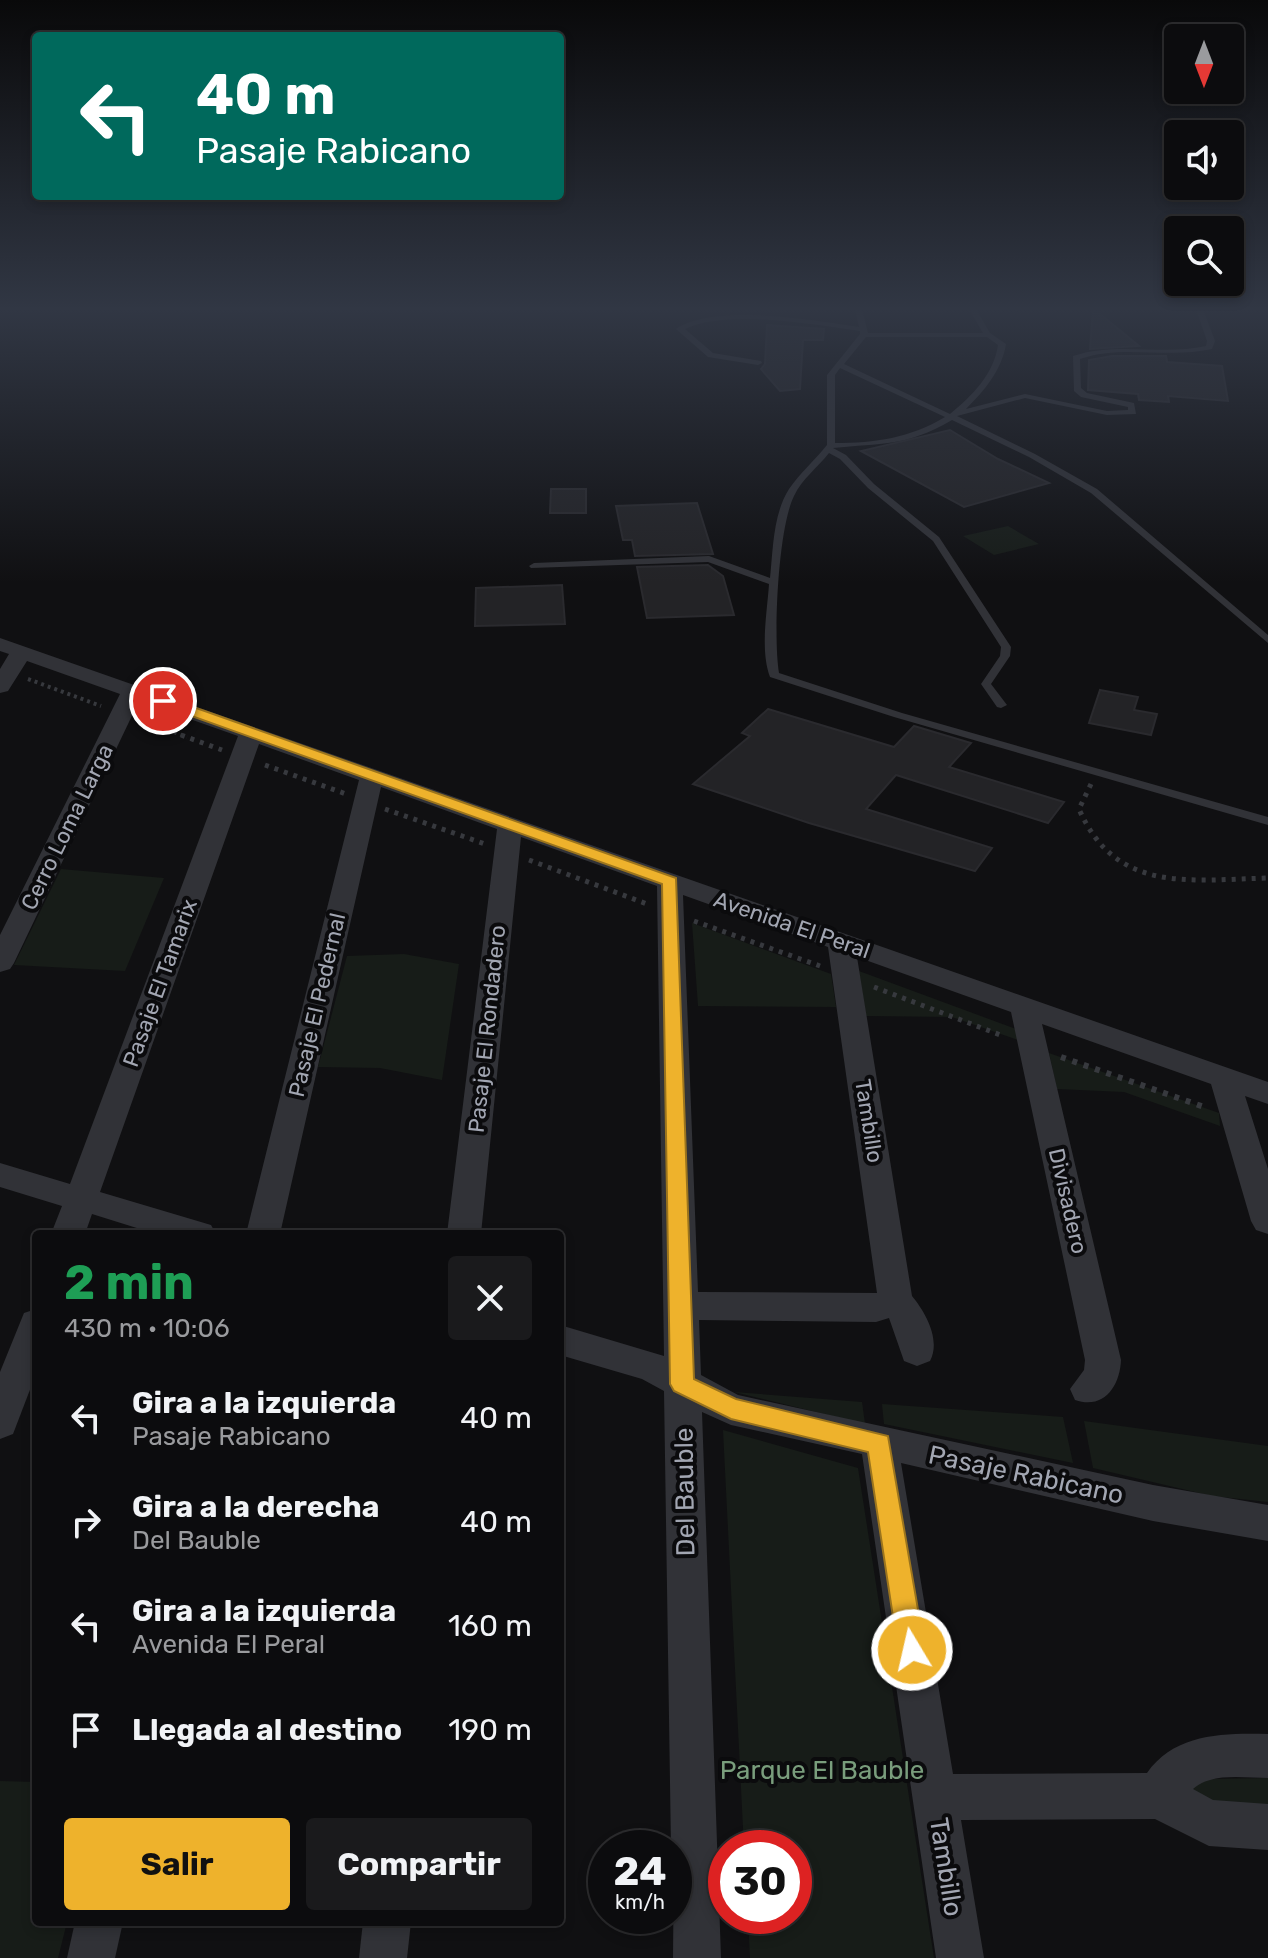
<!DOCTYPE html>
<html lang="es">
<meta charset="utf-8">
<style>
:root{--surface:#0c0c0e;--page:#1a1a1c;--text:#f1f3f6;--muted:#9a9b9e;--line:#2c2c2e;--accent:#eeb22c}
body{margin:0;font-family:Rubik,sans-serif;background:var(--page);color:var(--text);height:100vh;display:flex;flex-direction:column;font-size:30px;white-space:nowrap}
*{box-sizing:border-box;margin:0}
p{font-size:26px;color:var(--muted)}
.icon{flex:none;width:44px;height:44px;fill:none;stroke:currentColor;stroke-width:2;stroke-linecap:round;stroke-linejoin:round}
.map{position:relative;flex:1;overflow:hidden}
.side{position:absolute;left:32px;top:1230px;width:532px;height:696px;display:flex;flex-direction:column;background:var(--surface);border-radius:8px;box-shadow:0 4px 12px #0003,0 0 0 2px var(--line)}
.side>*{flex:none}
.guide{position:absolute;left:32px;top:32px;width:532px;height:168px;border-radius:8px;box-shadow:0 4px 12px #0003,0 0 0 2px var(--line);background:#00695c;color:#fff;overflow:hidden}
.needle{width:52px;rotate:180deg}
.fabs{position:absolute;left:1164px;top:24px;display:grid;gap:16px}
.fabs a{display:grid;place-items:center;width:80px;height:80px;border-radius:8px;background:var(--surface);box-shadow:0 4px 12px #0003,0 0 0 2px var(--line);font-size:40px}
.speed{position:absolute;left:588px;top:1830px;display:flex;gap:16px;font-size:40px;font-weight:700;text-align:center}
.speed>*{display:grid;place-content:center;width:104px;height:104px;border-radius:50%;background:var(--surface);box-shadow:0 4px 12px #0003,0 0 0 2px var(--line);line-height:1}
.speed small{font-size:20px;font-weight:400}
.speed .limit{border:12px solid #d22;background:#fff;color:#111}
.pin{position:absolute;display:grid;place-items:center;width:68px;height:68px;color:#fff;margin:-34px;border:4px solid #fff;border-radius:50%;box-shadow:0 2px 8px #0007}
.me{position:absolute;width:88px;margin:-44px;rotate:351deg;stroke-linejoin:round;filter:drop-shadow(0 0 6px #0008)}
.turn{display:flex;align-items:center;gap:28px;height:168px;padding:0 32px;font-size:36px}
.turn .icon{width:104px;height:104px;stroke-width:2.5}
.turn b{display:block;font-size:56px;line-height:68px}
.round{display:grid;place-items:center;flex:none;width:84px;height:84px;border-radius:8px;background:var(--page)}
.headline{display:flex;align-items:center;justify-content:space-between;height:136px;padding:0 32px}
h1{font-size:48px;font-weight:700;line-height:60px;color:#1e9e55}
.cta{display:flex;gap:16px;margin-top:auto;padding:16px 32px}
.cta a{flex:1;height:92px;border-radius:8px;background:var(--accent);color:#111;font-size:32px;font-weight:700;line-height:92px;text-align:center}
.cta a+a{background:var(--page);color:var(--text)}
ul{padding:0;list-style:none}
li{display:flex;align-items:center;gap:24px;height:104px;padding:0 32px}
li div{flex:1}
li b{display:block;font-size:30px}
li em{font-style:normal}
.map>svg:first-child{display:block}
.green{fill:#171c18}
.building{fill:#232326;stroke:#2a2a2e;stroke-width:2}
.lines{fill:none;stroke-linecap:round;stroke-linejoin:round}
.path-far2{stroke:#37393e;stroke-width:4;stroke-dasharray:3 4;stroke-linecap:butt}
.path-far1{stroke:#37393e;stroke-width:5;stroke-dasharray:4 6;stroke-linecap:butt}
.path{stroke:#37393e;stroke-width:6;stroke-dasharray:5 7;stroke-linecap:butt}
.lane{fill:#313237;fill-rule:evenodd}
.street{fill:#313237;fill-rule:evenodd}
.route{fill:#eeb22c;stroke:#9b741d;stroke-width:2}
.labels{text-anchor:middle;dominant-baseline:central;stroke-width:8;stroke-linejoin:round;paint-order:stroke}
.street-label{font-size:22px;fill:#a2a6b2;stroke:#0b0b0d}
.near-street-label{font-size:26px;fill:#a2a6b2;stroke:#0b0b0d}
.near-park-label{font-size:26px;fill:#799d7c;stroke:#0b0b0d}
</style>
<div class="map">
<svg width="1268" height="1958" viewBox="0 0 1268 1958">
<rect width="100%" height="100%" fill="#101012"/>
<g class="green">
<polygon points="1008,526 1039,544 994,555 963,536"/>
<polygon points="61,869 164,878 125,971 14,965"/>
<polygon points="692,923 831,974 836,1007 698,1006"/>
<polygon points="404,954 459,964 442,1080 380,1068 318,1067 347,956"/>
<polygon points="859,971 1016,1029 1018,1040 952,1017 866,1016"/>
<polygon points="1049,1053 1219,1113 1220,1126 1124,1092 1057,1089"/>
<polygon points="734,1392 862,1402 865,1424"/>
<polygon points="882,1404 1063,1417 1073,1463 884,1424"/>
<polygon points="1084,1421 1268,1446 1268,1502 1212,1496 1093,1468"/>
<polygon points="723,1430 858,1468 934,1958 750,1958 748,1916 794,1916 794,1848 744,1848"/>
<polygon points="1268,1778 1268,1807 1216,1807 1187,1790 1204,1779"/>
<polygon points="0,1781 36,1782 36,1922 67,1922 58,1958 0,1958"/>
</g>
<g class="building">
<polygon points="1093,309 1094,309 1139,346 1090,349"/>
<polygon points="767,325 824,329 823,340 803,340 800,389 780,391 761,369 765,364"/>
<polygon points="1112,356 1166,356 1167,362 1222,366 1228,401 1168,396 1169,402 1139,400 1138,394 1088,390 1089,360"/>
<polygon points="950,430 998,459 1049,483 964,507 861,451"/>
<polygon points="551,489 586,489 586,513 550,513"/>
<polygon points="697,503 713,554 635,556 632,540 623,540 616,506"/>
<polygon points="708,565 723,576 734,615 647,618 637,567"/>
<polygon points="562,585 565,624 475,626 476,588"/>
<polygon points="1100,690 1138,697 1134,710 1157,714 1151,735 1089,723"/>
<polygon points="768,709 894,747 914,726 971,743 949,767 1064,802 1048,823 896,775 866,809 992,848 975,871 809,823 693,784 750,736 742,733"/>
</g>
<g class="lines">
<g class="path-far2">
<polyline points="28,679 101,706"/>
<polyline points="141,720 187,737"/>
</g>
<g class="path-far1">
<polyline points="181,735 222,750"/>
<polyline points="265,765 346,794"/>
<path d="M1091 784 1079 809C1116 894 1189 880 1268 878"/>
<polyline points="385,809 485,844"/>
<polyline points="529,860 647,904"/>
<polyline points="694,921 820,966"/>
<polyline points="874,987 1003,1036"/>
</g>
<polyline class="path" points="1061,1057 1207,1108"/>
<path class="lane" d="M855 309H862L868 333H983L969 309H976L990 333 1006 344C1002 370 984 391 966 409L1025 394 1107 411 1128 410V407L1081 397 1074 391 1073 356C1116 341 1162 356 1206 346L1207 341 1196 309H1203L1215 341 1212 349C1168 359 1121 344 1080 359L1081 388 1087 393 1134 403 1136 414 1107 415 1025 398 957 416 1035 454 1097 489 1268 635V643L1091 493 1029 457 952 420C906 447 881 443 833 448L846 455 874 484 939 537 1011 647 1010 656 991 684 1007 705 1001 708 997 707 981 684 1000 656 1001 647 933 541 868 488 840 459 829 453C818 467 802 479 794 496 778 528 773 637 779 673L902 713 1268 817V825L894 717 770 677C760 650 767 613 769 584L708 562 531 568 529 566 534 563 709 556 770 578C773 550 773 514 789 489 800 473 815 460 827 445V375L860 334V331C813 324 727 309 685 329L713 353 761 361 762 363 758 365 708 357 676 329C715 303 813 320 859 327ZM866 337H987L998 345C994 374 972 396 950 414L844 364ZM840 368 945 417C910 438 875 443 835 443V375Z"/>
<g class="street">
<path d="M0 638 1268 1082V1104L1245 1096 1268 1169V1234L1256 1230 1251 1221 1211 1084 1042 1024 1121 1360C1120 1386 1104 1410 1075 1400L1070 1389 1084 1370 1085 1360 1011 1012 857 957 912 1296C926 1313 941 1340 930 1361L917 1366 904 1361 889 1318 876 1322 699 1320 701 1375 738 1395 1153 1485 1268 1505V1541L1153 1521 901 1463 953 1774 1147 1773C1175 1733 1224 1733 1268 1734V1778C1244 1778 1212 1772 1193 1789L1213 1800 1268 1804V1850L1209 1846 1155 1819 961 1820 984 1958H936L862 1454 731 1425 702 1412 721 1958H673L674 1848H671L664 1391 642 1379 560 1355V1325L664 1356 657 886 521 837 481 1234H447L497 829 381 787 280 1234H246L359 780 259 744 100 1192 211 1225 216 1234H156L92 1214 85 1234H51L62 1206 0 1187V1163L70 1184 238 736 139 701 14 963 10 969 0 972V935L120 694 27 661 8 691 0 693V669L9 654 0 651ZM683 895 828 947 877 1293 698 1292Z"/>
<polygon points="36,1309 36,1374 13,1434 0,1439 0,1372 24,1313"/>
<polygon points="75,1922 123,1922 115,1958 67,1958"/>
<polygon points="363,1922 411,1922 407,1958 359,1958"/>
</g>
</g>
<linearGradient id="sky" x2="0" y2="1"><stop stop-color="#09090a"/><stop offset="0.53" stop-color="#313744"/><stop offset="1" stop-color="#313744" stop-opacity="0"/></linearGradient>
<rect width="1268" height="583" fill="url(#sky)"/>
<polygon class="route" points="158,698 168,698 676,878 694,1379 736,1399 888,1436 925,1650 921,1659 912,1663 902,1659 898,1650 868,1452 731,1419 674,1391 670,1384 662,884 158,704"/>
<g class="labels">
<g class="street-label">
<text transform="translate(67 827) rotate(-64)">Cerro Loma Larga</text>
<text transform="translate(792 925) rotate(19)">Avenida El Peral</text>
<text transform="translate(160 983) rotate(-70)">Pasaje El Tamarix</text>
<text transform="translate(317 1005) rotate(-77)">Pasaje El Pedernal</text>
<text transform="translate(487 1029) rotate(-84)">Pasaje El Rondadero</text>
<text transform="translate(869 1121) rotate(81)">Tambillo</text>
<text transform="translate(1068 1201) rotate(77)">Divisadero</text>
</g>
<g class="near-street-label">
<text transform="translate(1026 1475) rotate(12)">Pasaje Rabicano</text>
<text transform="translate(685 1492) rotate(-91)">Del Bauble</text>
<text transform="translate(946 1867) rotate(81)">Tambillo</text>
</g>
<g class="near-park-label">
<text x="822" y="1770">Parque El Bauble</text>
</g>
</g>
</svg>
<div class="fabs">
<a><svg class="needle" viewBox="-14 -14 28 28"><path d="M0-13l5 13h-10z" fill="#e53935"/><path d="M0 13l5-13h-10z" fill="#9a9b9e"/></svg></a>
<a><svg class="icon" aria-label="sound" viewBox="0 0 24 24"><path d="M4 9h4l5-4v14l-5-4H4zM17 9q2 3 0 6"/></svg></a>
<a><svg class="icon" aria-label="search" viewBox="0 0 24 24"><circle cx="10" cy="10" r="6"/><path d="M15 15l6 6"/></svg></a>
</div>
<div class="speed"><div>24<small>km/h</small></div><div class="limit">30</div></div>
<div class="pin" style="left:163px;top:701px;background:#d93025"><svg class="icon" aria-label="arrive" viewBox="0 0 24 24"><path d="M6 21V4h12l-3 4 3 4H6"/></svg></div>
<svg class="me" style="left:912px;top:1650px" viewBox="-20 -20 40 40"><circle r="17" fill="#eeb22c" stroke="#fff" stroke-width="3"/><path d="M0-11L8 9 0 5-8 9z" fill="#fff"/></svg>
<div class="guide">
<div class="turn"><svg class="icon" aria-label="left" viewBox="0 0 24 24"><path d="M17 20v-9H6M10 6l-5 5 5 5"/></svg><div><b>40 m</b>Pasaje Rabicano</div></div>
</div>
<section class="side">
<div class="headline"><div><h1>2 min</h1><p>430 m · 10:06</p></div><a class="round"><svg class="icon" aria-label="close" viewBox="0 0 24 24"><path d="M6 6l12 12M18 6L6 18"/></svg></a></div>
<ul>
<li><svg class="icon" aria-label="left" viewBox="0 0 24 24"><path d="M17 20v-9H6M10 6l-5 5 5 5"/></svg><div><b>Gira a la izquierda</b><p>Pasaje Rabicano</p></div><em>40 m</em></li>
<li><svg class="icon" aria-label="right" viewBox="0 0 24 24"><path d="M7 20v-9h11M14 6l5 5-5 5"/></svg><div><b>Gira a la derecha</b><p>Del Bauble</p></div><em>40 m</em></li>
<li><svg class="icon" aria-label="left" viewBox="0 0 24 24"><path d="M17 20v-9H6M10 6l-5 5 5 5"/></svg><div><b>Gira a la izquierda</b><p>Avenida El Peral</p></div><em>160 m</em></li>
<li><svg class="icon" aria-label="arrive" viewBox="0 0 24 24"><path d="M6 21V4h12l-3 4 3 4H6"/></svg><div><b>Llegada al destino</b></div><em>190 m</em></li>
</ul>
<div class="cta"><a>Salir</a><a>Compartir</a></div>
</section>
</div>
